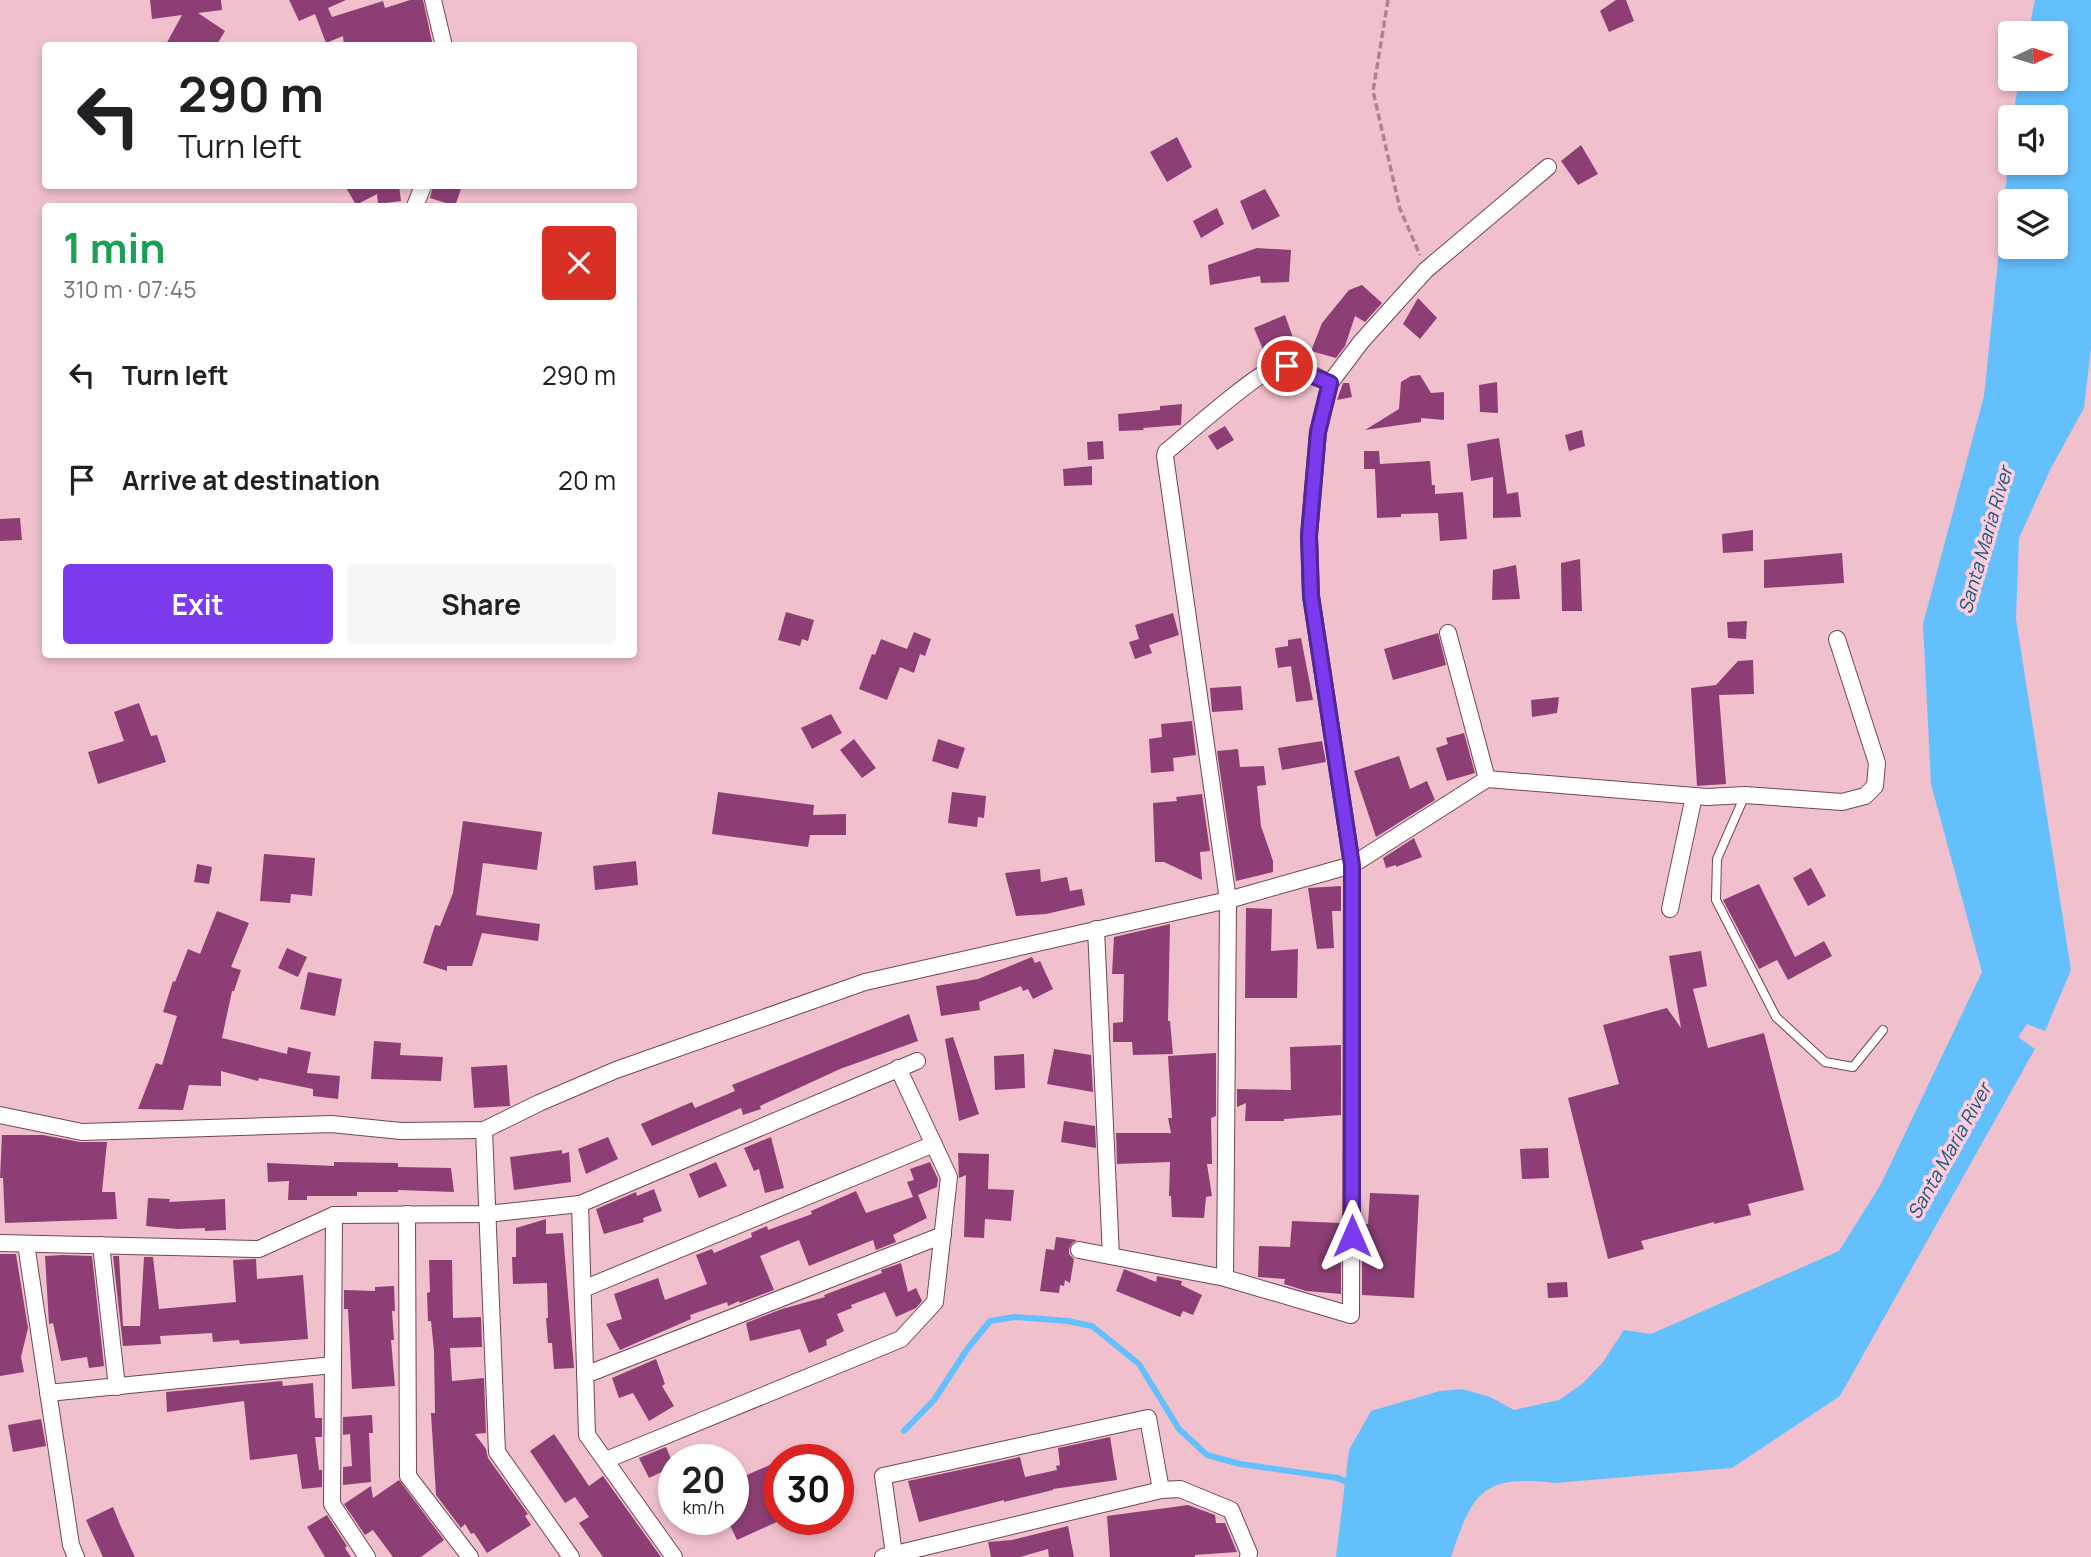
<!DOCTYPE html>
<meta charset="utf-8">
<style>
:root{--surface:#fff;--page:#f6f6f6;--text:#202124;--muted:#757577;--accent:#7c3aed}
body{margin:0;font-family:Manrope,sans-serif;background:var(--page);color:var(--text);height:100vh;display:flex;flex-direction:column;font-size:26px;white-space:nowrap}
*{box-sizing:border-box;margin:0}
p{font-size:23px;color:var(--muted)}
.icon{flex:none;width:38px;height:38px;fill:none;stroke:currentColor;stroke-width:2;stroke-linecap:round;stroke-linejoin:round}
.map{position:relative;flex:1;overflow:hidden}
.details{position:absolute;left:42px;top:203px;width:595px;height:455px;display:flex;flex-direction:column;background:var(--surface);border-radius:7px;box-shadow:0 4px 10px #0003}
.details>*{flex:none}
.banner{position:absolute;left:42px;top:42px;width:595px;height:147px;border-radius:7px;box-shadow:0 4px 10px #0003;background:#fff;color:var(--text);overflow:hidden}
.needle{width:46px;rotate:86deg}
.fabs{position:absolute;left:1998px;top:21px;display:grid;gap:14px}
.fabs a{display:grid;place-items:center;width:70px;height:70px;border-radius:7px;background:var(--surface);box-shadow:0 4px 10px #0003;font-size:35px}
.speed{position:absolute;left:658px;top:1444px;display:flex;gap:14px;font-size:35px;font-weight:700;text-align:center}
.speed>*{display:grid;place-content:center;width:91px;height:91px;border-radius:50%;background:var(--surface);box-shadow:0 4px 10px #0003;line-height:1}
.speed small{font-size:18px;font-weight:400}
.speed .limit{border:10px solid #d22;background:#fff;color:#111}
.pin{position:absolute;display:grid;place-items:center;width:60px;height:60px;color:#fff;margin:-30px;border:4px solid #fff;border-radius:50%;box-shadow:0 2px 7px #0007}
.me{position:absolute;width:77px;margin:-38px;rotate:0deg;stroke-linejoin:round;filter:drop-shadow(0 0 5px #0008)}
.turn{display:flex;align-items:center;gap:24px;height:147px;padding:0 21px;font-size:32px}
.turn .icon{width:91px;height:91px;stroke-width:2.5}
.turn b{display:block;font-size:49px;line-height:60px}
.round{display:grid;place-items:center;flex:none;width:74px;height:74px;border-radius:7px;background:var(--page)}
.summary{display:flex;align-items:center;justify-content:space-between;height:119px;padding:0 21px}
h1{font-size:42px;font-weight:700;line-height:52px;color:#1e9e55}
.action{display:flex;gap:14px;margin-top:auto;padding:14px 21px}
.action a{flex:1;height:80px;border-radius:7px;background:var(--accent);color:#fff;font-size:28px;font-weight:700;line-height:80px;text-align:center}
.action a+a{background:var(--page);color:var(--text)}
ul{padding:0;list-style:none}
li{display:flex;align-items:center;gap:21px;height:105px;padding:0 21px}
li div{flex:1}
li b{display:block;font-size:26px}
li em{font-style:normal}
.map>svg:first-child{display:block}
.water{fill:#64bffd;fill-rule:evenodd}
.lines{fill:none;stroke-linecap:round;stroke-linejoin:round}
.stream{stroke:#64bffd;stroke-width:6}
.building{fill:#8d3f75}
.lane-casing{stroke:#704753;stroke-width:10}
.street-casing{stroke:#704753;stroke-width:18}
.path{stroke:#aa858f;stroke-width:3.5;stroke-dasharray:7 3.5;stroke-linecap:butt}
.lane{stroke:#fff;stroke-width:8}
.street{stroke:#fff;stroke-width:16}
.route-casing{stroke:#51269a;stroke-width:18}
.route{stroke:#7c3aed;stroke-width:12}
.labels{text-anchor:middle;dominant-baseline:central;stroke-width:7;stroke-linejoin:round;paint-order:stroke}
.water-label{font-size:19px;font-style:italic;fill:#135880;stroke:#ffcdda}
</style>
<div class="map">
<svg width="2091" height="1557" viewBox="0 0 2091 1557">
<rect width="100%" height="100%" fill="#f1c0cd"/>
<path class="water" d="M2035 0H2091V348L2084 408 2051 468 2019 538 2016 619 2071 970 2045 1031 2027 1024 2018 1037 2035 1049 1840 1396 1732 1468 1555 1483C1483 1475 1473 1491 1451 1557H1336L1349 1450 1371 1411 1440 1391 1462 1389 1490 1397 1514 1410 1559 1400 1582 1384 1603 1362 1624 1330 1651 1334 1839 1251 1881 1184 1982 972 1931 784 1923 624 1984 396 2011 136V163H2056V117H2013L2019 79H2056V33H2028ZM2011 201H2056V247H2011Z"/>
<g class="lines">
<polyline class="stream" points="904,1431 934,1400 968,1348 990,1321 1015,1317 1068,1321 1092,1326 1139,1364 1179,1429 1207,1455 1240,1464 1338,1478 1350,1484"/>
</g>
<g class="building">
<polygon points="150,0 221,0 222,10 198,13 225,31 216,46 165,46 182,15 152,19"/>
<polygon points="289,0 346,0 328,8 332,17 383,1 385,8 410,0 423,0 433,46 344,46 343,36 326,43 315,14 299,21"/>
<polygon points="1616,0 1626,0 1634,21 1609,32 1600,11"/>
<polygon points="1177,137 1192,167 1167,182 1150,152"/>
<polygon points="1581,145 1598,174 1578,185 1561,161"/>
<polygon points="345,186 399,186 401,201 378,204 377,194 356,205"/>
<polygon points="433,186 462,186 455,206 430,198"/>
<polygon points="1265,189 1280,216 1252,230 1240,201"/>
<polygon points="1217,208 1224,224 1201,238 1193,221"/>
<polygon points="1257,248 1291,250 1289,282 1261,283 1260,276 1210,285 1208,265"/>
<polygon points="1362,285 1382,303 1365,322 1355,316 1345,346 1336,358 1311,351 1322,323 1349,290"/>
<polygon points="1418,298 1437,318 1420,339 1403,324"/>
<polygon points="1285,315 1296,346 1267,359 1254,328"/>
<polygon points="1420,375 1431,393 1444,392 1444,420 1421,418 1421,422 1365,430 1399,409 1401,382 1411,376"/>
<polygon points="1497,382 1498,413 1480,412 1479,385"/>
<polygon points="1343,383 1349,383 1352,397 1337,400"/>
<polygon points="1182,404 1181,425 1143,428 1144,430 1119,431 1118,414 1160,410 1160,406"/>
<polygon points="1225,426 1234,440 1217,450 1208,436"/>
<polygon points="1582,430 1585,446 1569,451 1565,435"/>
<polygon points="1499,438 1507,494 1518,492 1521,517 1493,518 1493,477 1471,481 1467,444"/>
<polygon points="1103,441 1104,459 1088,460 1087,442"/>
<polygon points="1364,451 1379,451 1380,464 1430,461 1432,485 1435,485 1435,494 1463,492 1467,539 1440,541 1438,513 1401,514 1401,517 1377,518 1375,469 1364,469"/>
<polygon points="1092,466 1092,485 1064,486 1063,469"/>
<polygon points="20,518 22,540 0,541 0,519"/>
<polygon points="1753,530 1753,551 1723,553 1722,534"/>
<polygon points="1842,553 1844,583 1764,588 1764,560"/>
<polygon points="1580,559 1582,611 1562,611 1561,563"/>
<polygon points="1516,565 1520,599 1492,600 1493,570"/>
<polygon points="786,612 814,620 808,641 802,639 800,646 778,640"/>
<polygon points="1173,613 1179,635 1149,645 1152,653 1135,659 1129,642 1139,639 1135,625"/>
<polygon points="1747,621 1746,639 1728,638 1727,622"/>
<polygon points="914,632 931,639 925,656 920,654 914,673 900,667 887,700 859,689 872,654 875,655 881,639 907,649"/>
<polygon points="1438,633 1446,665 1393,680 1384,649"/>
<polygon points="1301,638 1313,700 1296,702 1291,666 1278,668 1275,648 1288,646 1288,640"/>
<polygon points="1753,660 1754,694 1719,695 1726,784 1697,786 1691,688 1716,685 1738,661"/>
<polygon points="1241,686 1243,710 1212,712 1210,688"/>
<polygon points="1559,697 1557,713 1532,717 1531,700"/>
<polygon points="139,703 151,736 157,735 166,762 98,784 88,752 124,741 114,712"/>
<polygon points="831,714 842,733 812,749 801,728"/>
<polygon points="1192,721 1196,755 1173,758 1174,771 1151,773 1149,739 1162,737 1161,724"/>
<polygon points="1464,733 1475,773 1447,781 1436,748 1448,744 1446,738"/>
<polygon points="854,739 876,768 862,778 840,750"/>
<polygon points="938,739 965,748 958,769 932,761"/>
<polygon points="1322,741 1326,762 1282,770 1278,748"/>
<polygon points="1238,749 1240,767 1264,766 1266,785 1257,786 1261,826 1273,861 1273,872 1236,881 1217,751"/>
<polygon points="1399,756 1410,789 1427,781 1435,800 1376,837 1354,771"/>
<polygon points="718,792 814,805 813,815 846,814 846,835 810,835 808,847 712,834"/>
<polygon points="952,792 986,796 984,818 978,817 977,827 948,823"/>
<polygon points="1202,794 1210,851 1200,852 1202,880 1164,862 1155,862 1153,803 1177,801 1176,797"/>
<polygon points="463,821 542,832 537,870 483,863 476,915 540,924 538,941 482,933 472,966 447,966 447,971 423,963 435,925 440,926 453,893"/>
<polygon points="1414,838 1422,857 1396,867 1396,865 1386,868 1383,858"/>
<polygon points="264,854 315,858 312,896 291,894 290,903 260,901"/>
<polygon points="636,861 638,885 595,890 593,866"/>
<polygon points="197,864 212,867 209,884 194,882"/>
<polygon points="1811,868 1826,896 1808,906 1793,878"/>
<polygon points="1040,869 1041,882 1067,877 1070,891 1082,889 1085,905 1046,914 1016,916 1005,873"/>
<polygon points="1759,884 1795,957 1824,941 1832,956 1788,980 1777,960 1759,969 1723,900"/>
<polygon points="1341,886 1341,911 1332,911 1334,948 1317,949 1308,888"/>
<polygon points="1246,908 1272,909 1271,951 1298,949 1297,998 1245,998"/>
<polygon points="217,911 249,923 231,967 241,970 234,991 232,991 222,1038 287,1054 288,1047 311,1052 307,1073 340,1076 338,1099 313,1096 313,1089 259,1078 258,1081 221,1071 221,1086 189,1085 183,1110 138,1109 156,1063 162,1065 177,1016 163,1012 173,981 175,982 188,949 200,954"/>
<polygon points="1170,924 1168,1021 1170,1021 1173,1054 1133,1055 1132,1042 1113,1042 1113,1023 1123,1022 1124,974 1112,974 1114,937"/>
<polygon points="287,948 307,957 298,977 278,968"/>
<polygon points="1701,951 1707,986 1693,989 1708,1048 1764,1033 1804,1190 1748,1204 1751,1215 1714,1224 1714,1222 1641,1241 1644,1249 1608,1259 1568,1098 1619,1084 1603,1025 1667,1008 1681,1028 1669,956"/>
<polygon points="1032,957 1035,963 1040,961 1053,989 1033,999 1028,989 1023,991 1021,986 979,1002 980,1010 941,1016 936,986 978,979"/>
<polygon points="308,972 342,979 335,1016 300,1009"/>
<polygon points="909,1014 918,1041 840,1069 760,1106 761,1109 743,1115 741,1108 652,1146 641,1124 692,1102 695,1108 735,1091 732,1085"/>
<polygon points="953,1037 979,1114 959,1121 945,1039"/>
<polygon points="374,1041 401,1043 400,1055 443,1057 441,1081 371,1079"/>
<polygon points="1341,1045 1341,1115 1284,1119 1284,1121 1245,1121 1246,1103 1237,1107 1237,1089 1291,1090 1290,1047"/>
<polygon points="1054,1049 1091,1055 1093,1092 1047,1084"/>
<polygon points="1216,1053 1216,1116 1211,1118 1212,1164 1207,1164 1212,1196 1206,1197 1204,1218 1172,1217 1171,1196 1169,1196 1170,1162 1117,1164 1116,1133 1171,1133 1168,1118 1172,1118 1168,1056"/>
<polygon points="1024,1054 1025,1088 995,1090 994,1056"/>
<polygon points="507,1065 510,1106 474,1108 471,1067"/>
<polygon points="1064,1121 1095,1126 1096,1148 1061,1142"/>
<polygon points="2,1135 43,1135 80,1142 107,1142 102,1192 115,1192 117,1219 5,1223 3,1178 0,1178"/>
<polygon points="608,1137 618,1159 586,1174 578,1149"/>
<polygon points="771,1137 784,1188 765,1193 759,1169 754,1171 744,1148"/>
<polygon points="1548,1148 1549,1178 1522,1179 1520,1149"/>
<polygon points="562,1150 562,1154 569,1152 571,1182 514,1190 510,1157"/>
<polygon points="958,1153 989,1154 988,1189 1014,1190 1011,1221 985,1219 984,1238 964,1237 966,1175 959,1178"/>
<polygon points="334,1162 398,1163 398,1167 451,1168 454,1192 398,1190 398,1192 357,1192 357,1196 307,1196 307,1200 288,1200 289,1181 268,1182 267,1163 334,1166"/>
<polygon points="716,1162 727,1186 699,1198 689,1174"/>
<polygon points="930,1162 938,1179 937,1187 918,1195 927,1218 893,1235 896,1242 876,1250 873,1240 809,1266 799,1240 784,1246 760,1256 774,1290 740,1303 739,1301 728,1306 727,1302 690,1315 691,1319 620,1350 606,1324 622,1319 614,1294 658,1278 665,1300 707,1284 696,1255 712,1249 714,1253 752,1237 751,1233 767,1226 768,1230 812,1214 811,1211 856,1191 866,1213 913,1197 907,1182 914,1180 910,1169"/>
<polygon points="654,1189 662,1211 643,1218 644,1222 604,1234 596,1209 636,1192 637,1196"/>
<polygon points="1370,1193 1419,1195 1414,1298 1362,1295 1362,1224 1368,1224"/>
<polygon points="148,1198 170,1199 169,1202 225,1199 226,1230 205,1231 205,1228 177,1229 146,1226"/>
<polygon points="546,1219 546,1234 563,1233 574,1368 554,1369 552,1343 548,1343 546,1318 548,1318 547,1283 513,1284 512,1257 516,1257 516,1228"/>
<polygon points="1292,1221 1341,1223 1341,1294 1306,1291 1284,1284 1285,1279 1258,1277 1259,1246 1290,1247"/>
<polygon points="1056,1237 1077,1240 1072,1243 1069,1249 1069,1254 1074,1259 1070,1283 1065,1280 1064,1286 1060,1285 1059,1293 1040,1291 1046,1249 1054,1250"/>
<polygon points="0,1254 16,1254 28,1328 21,1357 24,1372 0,1376"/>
<polygon points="63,1255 92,1256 104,1366 89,1368 87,1357 61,1361 53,1323 49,1324 45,1256"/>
<polygon points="113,1256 119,1256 123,1326 140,1326 144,1257 153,1257 159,1309 236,1302 233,1260 256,1259 257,1279 303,1275 308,1339 240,1344 239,1340 213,1342 212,1333 160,1336 161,1344 123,1346"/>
<polygon points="429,1260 452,1260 453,1318 481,1317 482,1347 450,1348 452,1381 484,1378 486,1433 475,1434 486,1449 488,1458 528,1514 525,1516 531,1525 487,1553 474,1533 471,1534 465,1524 461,1528 436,1495 431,1413 435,1413 434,1351 431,1321 428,1321 427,1293 430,1292"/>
<polygon points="901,1263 908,1292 916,1288 922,1301 916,1308 896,1317 885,1292 851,1305 852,1308 837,1314 844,1331 826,1340 827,1345 809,1353 800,1329 750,1341 746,1323 782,1309 825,1297 824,1295 882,1273 881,1270"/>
<polygon points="1124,1269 1156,1282 1157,1276 1182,1281 1181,1285 1202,1295 1193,1315 1183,1311 1180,1317 1116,1291"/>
<polygon points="1567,1282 1568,1297 1548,1298 1547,1283"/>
<polygon points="394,1286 395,1311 392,1311 394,1340 391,1340 395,1386 352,1389 348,1309 344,1309 344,1290 375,1291 375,1287"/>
<polygon points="656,1359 665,1384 662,1386 674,1406 649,1421 633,1393 619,1398 612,1378"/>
<polygon points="282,1381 283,1386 313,1383 315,1418 322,1418 322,1437 315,1437 319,1470 322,1470 322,1487 302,1489 297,1454 250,1460 244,1401 167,1412 166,1392"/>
<polygon points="372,1415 373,1433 369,1433 371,1482 343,1485 343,1467 352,1466 350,1434 343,1435 343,1417"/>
<polygon points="41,1419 46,1446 13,1452 8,1425"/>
<polygon points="554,1434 589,1486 603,1476 661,1557 603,1557 579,1523 589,1517 575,1497 565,1503 530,1451"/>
<polygon points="1110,1437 1117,1480 1053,1489 1053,1490 1004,1502 1004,1500 919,1522 908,1481 1020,1457 1025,1477 1057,1470 1056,1466 1060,1465 1058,1448"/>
<polygon points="666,1447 674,1466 649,1478 639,1458"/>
<polygon points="779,1461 779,1521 737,1540 727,1519 733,1519 733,1481"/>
<polygon points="399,1480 444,1540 421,1557 393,1557 373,1530 365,1535 344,1504 371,1486 373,1498"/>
<polygon points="1188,1505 1215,1515 1216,1523 1225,1523 1237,1552 1195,1555 1195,1557 1110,1557 1107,1516"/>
<polygon points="113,1507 121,1527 135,1557 103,1557 86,1520"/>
<polygon points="327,1515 347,1546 345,1548 351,1557 325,1557 307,1527"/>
<polygon points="1068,1526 1074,1557 1049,1557 1048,1549 1020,1557 991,1557 988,1542 1012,1540"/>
</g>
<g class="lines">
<defs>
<polyline id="lane" points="1745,795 1717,859 1716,900 1776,1017 1825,1062 1853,1067 1883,1030"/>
<g id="street">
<polyline points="433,0 444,46"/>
<polyline points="415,206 423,186"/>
<polyline points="1448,633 1487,779"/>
<polyline points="1670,909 1694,796"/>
<polyline points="1096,929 1111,1256"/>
<polyline points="0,1115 82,1132 331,1124 401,1131 484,1130 539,1103 616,1070 865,982 1228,900 1352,865 1487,779 1707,797 1745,795 1842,802 1865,796 1875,786 1877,763 1837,639"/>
<polyline points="484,1130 497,1452 571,1557"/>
<polyline points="580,1204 587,1435 674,1557"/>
<polyline points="407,1214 408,1476 470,1557"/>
<polyline points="334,1215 332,1504 367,1557"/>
<polyline points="0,1243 259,1249 334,1215 487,1214 580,1204 917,1061"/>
<polyline points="26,1244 71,1545 76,1557"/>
<polyline points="101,1245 117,1387"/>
<polyline points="1079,1250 1225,1278 1351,1315 1352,865 1311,596 1309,535 1318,432 1330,383"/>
<path d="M1225 1278 1228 900 1165 456 1166 452C1184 437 1262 368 1279 366 1296 364 1315 377 1330 383L1361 342 1426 270 1548 167"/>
<polyline points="583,1289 934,1144"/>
<polyline points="585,1375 943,1235"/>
<polyline points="48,1393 333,1365"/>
<polyline points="606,1460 901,1339 935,1302 949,1177 898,1068"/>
<polyline points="894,1554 883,1476 1148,1418 1161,1490"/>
<polyline points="883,1557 1161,1490 1180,1489 1231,1510 1249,1553 1248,1557"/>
</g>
</defs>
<use href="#lane" class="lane-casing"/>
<use href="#street" class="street-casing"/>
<polyline class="path" points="1388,0 1373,91 1400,209 1420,255"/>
<use href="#lane" class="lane"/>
<use href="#street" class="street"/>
</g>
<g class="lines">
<defs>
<polyline id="route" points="1287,366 1330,383 1318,432 1309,536 1311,596 1352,865 1352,1236"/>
</defs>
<use href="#route" class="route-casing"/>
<use href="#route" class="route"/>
</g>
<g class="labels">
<g class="water-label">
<text transform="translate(1985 540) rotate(-74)">Santa Maria River</text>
<text transform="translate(1949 1151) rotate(-61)">Santa Maria River</text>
</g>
</g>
</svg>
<div class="fabs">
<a><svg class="needle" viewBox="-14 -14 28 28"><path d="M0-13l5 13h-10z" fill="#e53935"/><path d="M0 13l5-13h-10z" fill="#757577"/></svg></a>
<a><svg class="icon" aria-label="sound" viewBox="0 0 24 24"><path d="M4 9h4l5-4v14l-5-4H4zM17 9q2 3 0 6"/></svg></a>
<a><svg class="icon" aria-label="layers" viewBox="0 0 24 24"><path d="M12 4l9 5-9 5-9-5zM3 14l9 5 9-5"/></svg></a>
</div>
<div class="speed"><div>20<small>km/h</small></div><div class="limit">30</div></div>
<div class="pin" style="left:1287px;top:366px;background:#d93025"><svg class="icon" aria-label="arrive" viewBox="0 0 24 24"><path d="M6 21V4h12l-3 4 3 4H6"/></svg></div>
<svg class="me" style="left:1352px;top:1236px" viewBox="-20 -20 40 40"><path d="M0-17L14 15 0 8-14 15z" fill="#7c3aed" stroke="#fff" stroke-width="4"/></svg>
<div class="banner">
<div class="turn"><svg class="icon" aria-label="left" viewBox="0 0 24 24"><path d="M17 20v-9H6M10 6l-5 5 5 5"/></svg><div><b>290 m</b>Turn left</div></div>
</div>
<section class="details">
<div class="summary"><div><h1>1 min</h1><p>310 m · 07:45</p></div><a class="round" style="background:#d93025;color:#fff"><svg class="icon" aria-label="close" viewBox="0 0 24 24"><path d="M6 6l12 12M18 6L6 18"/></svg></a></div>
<ul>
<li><svg class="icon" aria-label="left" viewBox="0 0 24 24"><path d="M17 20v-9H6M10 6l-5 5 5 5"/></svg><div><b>Turn left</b></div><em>290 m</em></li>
<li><svg class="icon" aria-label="arrive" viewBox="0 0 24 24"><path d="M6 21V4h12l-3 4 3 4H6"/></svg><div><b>Arrive at destination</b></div><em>20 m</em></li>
</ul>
<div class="action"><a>Exit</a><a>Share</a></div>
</section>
</div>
